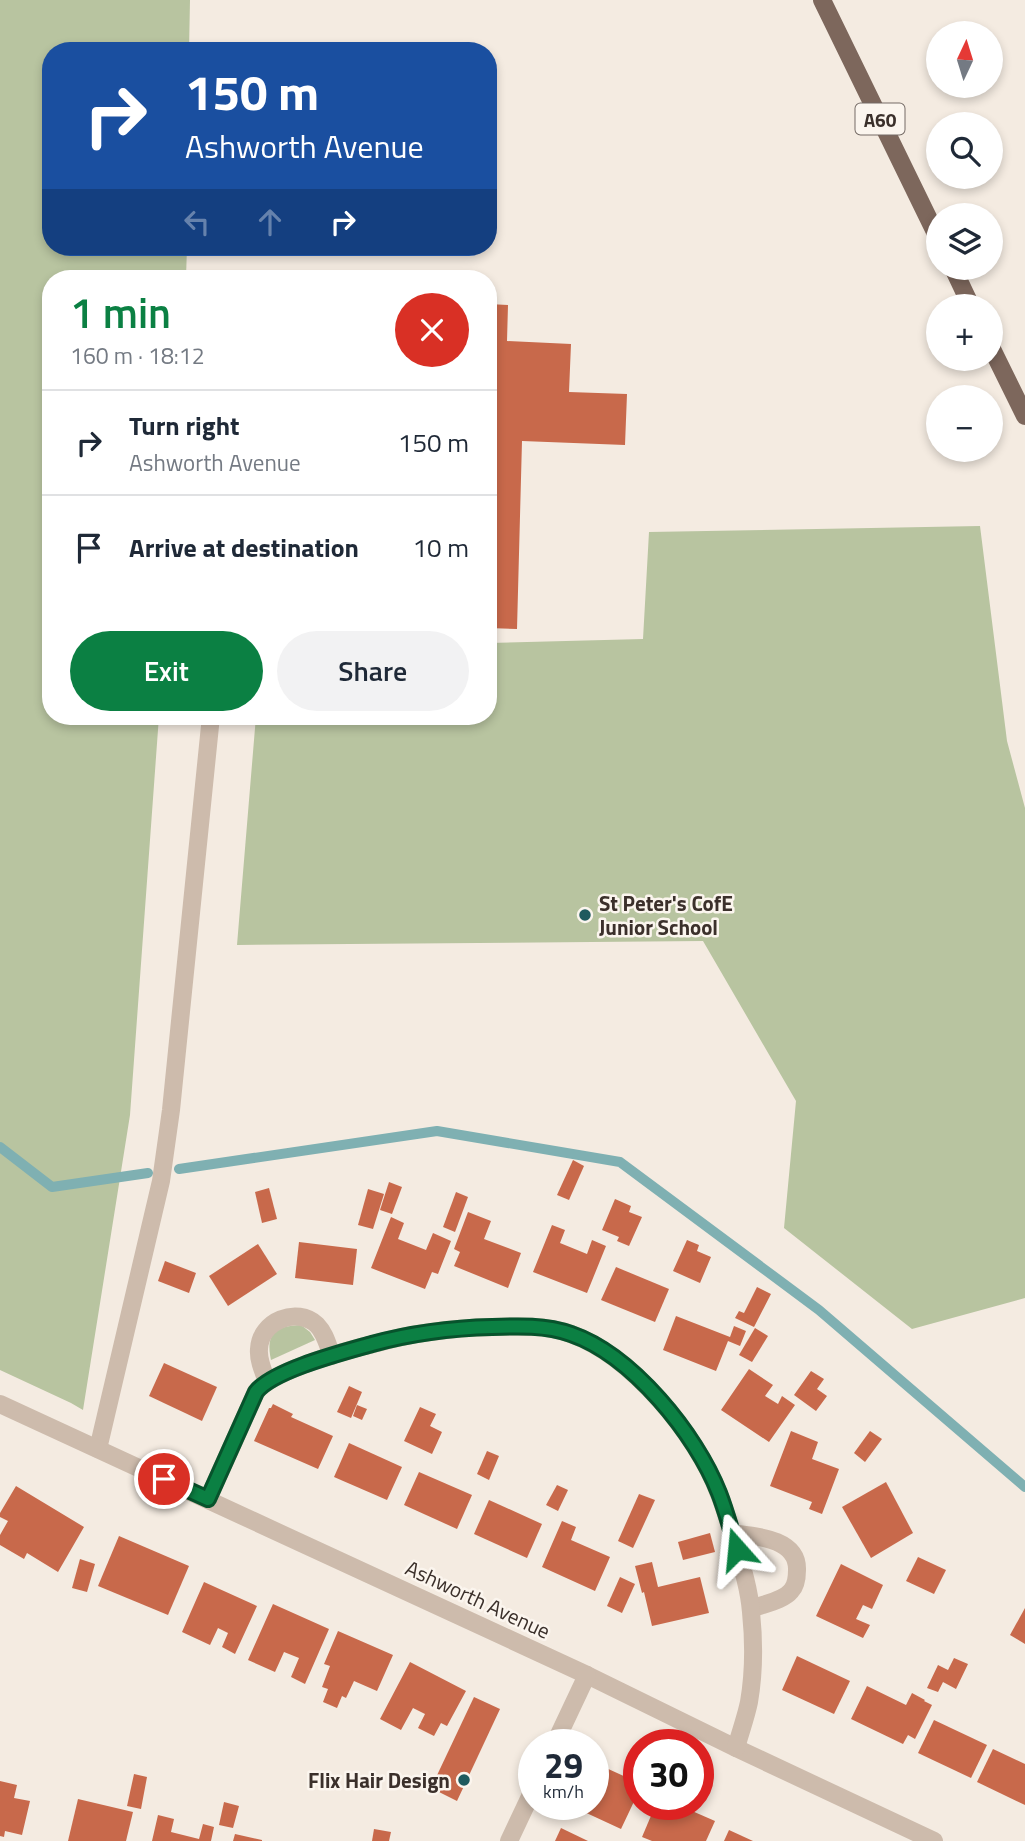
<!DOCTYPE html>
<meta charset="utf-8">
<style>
:root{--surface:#fff;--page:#f2f2f3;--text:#1f2937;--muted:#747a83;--line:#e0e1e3;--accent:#0b8043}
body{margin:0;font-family:"Titillium Web",sans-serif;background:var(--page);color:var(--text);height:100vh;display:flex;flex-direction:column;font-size:26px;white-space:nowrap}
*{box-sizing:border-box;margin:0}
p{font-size:23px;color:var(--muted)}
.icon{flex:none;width:38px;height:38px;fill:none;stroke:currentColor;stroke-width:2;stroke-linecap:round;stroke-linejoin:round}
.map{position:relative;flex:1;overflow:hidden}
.panel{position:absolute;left:42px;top:270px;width:455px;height:455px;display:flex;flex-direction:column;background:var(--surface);border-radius:28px;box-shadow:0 4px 10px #0003}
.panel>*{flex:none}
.top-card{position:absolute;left:42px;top:42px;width:455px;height:214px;border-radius:28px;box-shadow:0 4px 10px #0003;background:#1a4fa0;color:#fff;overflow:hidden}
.needle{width:46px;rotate:4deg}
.controls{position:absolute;left:926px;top:21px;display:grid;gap:14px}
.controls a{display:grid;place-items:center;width:77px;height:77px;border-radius:50%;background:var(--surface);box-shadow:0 4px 10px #0003;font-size:35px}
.speed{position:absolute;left:518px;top:1729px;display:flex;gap:14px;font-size:35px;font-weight:700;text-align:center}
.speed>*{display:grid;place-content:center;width:91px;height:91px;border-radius:50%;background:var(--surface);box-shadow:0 4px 10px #0003;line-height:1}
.speed small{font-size:18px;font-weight:400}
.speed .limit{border:10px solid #d22;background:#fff;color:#111}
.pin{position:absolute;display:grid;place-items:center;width:60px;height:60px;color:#fff;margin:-30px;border:4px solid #fff;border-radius:50%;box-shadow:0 2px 7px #0007}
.me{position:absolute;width:77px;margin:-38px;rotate:342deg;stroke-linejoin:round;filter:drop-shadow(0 0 5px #0008)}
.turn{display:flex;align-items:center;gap:24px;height:147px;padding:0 28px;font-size:32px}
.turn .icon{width:91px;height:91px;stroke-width:2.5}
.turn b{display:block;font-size:49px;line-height:60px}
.lanes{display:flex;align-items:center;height:66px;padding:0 28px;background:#0003;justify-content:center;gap:35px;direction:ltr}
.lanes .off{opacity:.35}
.round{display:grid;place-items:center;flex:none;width:74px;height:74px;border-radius:37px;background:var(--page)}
.headline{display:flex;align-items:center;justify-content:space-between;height:119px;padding:0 28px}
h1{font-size:42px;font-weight:600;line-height:52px;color:var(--accent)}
.cta{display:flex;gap:14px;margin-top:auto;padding:14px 28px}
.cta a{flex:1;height:80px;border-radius:42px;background:var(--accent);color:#fff;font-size:28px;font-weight:600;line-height:80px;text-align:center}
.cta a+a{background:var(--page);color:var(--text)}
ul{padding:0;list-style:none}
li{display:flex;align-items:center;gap:21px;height:105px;padding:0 28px;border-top:2px solid var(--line)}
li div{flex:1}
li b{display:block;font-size:26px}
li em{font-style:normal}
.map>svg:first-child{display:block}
.green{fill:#b8c4a0}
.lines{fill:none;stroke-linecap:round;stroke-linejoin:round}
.stream{stroke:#7fb0b2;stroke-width:10}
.building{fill:#c8694b}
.service{stroke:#cdbbac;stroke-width:18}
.minor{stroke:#cdbbac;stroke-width:18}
.primary{stroke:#7d675c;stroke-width:18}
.route-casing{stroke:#07532c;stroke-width:18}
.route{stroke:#0b8043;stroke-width:12}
.poi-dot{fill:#1f5a5e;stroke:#fbf5ee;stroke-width:2.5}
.labels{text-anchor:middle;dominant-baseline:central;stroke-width:5;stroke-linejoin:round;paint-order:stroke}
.shield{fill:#fbf5ee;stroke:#756b66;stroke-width:2}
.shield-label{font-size:19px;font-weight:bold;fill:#3b302b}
.poi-label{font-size:21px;font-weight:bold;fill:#3b302b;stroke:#fbf5ee;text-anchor:start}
.street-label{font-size:21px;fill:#3b302b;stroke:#fbf5ee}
</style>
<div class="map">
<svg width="1025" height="1841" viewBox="0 0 1025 1841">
<rect width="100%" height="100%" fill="#f4ebe1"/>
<g class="green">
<polygon points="0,0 190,0 189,51 51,51 51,247 187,247 186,278 51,278 51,716 159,716 130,1115 83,1410 71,1403 0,1370"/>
<polygon points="980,526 1007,741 1025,808 1025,1298 912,1329 784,1228 796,1101 703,941 237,945 256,716 488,716 488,643 643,639 649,532"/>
<path d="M301 1325 310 1332 315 1340 271 1360C265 1333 276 1326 301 1325Z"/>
</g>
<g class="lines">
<g class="stream">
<polyline points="0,1147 52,1187 148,1173"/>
<polyline points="179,1169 437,1131 620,1162 819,1310 1025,1487"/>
</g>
</g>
<g class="building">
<polygon points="488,304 508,305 507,341 571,344 569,392 627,394 625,445 522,441 517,629 488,628"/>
<polygon points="573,1160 584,1166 569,1200 557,1195"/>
<polygon points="389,1182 402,1187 392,1214 380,1210"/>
<polygon points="269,1188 277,1219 262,1223 255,1192"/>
<polygon points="368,1189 384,1194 373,1229 358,1225"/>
<polygon points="456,1192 468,1197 455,1232 443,1227"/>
<polygon points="615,1199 631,1206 629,1212 642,1217 629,1246 617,1241 619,1237 602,1230"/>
<polygon points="468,1212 491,1221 484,1239 521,1253 508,1288 454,1266 460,1252 454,1249"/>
<polygon points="391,1217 404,1223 398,1239 426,1250 433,1233 451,1241 438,1274 432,1272 425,1289 371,1268"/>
<polygon points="552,1225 565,1230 560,1243 587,1254 592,1240 606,1246 587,1293 533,1272"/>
<polygon points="687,1240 699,1245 697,1251 711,1257 700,1283 673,1271"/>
<polygon points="299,1242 357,1249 353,1285 295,1278"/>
<polygon points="258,1244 277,1274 228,1306 209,1276"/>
<polygon points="165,1261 196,1273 189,1293 158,1281"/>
<polygon points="616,1267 669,1289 655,1322 601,1300"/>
<polygon points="757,1287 771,1294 754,1327 735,1318 739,1311 744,1313"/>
<polygon points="676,1316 730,1337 734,1326 746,1331 740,1346 728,1341 716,1371 663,1350"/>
<polygon points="755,1328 768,1336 752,1362 739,1355"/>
<polygon points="164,1363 217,1387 202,1421 149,1396"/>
<polygon points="749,1369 773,1385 765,1396 778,1404 782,1396 795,1405 769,1442 721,1410"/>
<polygon points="811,1371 824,1379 817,1389 827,1396 816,1411 794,1395"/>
<polygon points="349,1386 362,1392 351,1418 337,1412"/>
<polygon points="273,1404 293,1414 291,1417 333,1436 318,1469 254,1441 269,1408 271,1408"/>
<polygon points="357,1405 367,1409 362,1420 353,1416"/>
<polygon points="420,1407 436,1414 430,1426 442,1432 432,1454 404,1441"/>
<polygon points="791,1431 818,1442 812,1459 839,1469 822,1514 809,1509 812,1502 770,1486"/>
<polygon points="870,1431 882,1439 865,1462 854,1453"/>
<polygon points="349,1443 402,1467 387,1500 334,1477"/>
<polygon points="487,1451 499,1456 489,1480 477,1474"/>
<polygon points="419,1472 472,1495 457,1529 404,1505"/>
<polygon points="886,1482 913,1533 871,1558 842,1507"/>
<polygon points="557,1485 568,1490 558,1511 546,1505"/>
<polygon points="16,1486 84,1527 58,1572 27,1553 24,1559 0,1545 0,1535 8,1521 0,1517 0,1513"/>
<polygon points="639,1494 655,1500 633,1548 618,1541"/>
<polygon points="489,1500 542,1524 527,1558 474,1534"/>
<polygon points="562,1521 576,1527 571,1540 610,1557 595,1591 542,1567"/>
<polygon points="710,1533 715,1552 683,1560 678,1542"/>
<polygon points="119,1536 189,1566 168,1615 98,1586"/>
<polygon points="918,1557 946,1570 934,1594 906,1581"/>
<polygon points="80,1559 95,1564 87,1592 72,1588"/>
<polygon points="652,1562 658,1587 700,1577 709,1613 652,1626 644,1592 642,1593 635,1566"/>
<polygon points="841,1564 883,1585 872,1609 863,1605 856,1619 870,1625 863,1638 816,1616"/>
<polygon points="620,1577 635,1584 622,1613 607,1606"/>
<polygon points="204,1582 257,1606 235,1654 222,1647 228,1633 218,1628 210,1645 182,1632"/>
<polygon points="273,1604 329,1629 305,1684 291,1677 299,1658 284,1652 275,1672 248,1660"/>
<polygon points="1025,1608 1025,1644 1010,1635"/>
<polygon points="338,1631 393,1655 377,1691 354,1681 346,1698 342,1696 337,1708 323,1702 328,1689 322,1687 330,1666 324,1664"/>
<polygon points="797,1656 850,1681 834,1714 782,1690"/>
<polygon points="954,1658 968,1664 956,1689 943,1682 938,1692 927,1688 938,1665 948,1670"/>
<polygon points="410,1662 466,1691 447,1726 441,1723 434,1736 418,1728 425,1714 413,1708 401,1730 380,1719"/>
<polygon points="867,1686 906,1705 912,1693 925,1700 924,1701 932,1705 915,1739 908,1735 903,1744 851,1719"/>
<polygon points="474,1697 500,1709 457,1801 431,1788"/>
<polygon points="934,1720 987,1745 971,1778 918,1753"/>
<polygon points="993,1749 1025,1764 1025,1805 977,1782"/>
<polygon points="593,1762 639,1783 639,1791 621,1829 567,1804 593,1804"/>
<polygon points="134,1774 147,1777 141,1809 127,1806"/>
<polygon points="0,1781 17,1785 14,1798 30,1801 22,1835 5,1831 4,1837 0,1836"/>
<polygon points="78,1799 133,1812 126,1841 68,1841"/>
<polygon points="224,1802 239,1806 233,1828 219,1825"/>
<polygon points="656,1804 676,1804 715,1821 706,1841 652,1841 642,1837"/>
<polygon points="158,1815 174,1819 171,1832 199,1839 203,1824 214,1827 211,1841 152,1841"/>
<polygon points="561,1828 588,1841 555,1841"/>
<polygon points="374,1829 391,1832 389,1841 372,1841"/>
<polygon points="729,1830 753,1841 724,1841"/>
<polygon points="235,1834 262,1840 262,1841 233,1841"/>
</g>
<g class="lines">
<g class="service">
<path d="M267 1381C263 1371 258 1360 259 1349 260 1321 297 1306 317 1325 325 1333 328 1346 332 1356"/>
<polyline points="98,1449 161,1181 171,1110 211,716"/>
<path d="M732 1533C754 1536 798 1538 797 1570 797 1577 796 1586 791 1591 783 1601 763 1604 751 1609"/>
</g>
<g class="minor">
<polyline points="0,1404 587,1675 736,1748 934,1841"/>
<path d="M208 1499 256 1392C273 1370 348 1350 377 1343 416 1332 453 1328 493 1327 518 1326 547 1325 571 1334 632 1356 697 1435 719 1494 725 1509 729 1524 734 1540 741 1563 749 1587 751 1612 754 1641 754 1673 749 1702 746 1717 740 1733 736 1748"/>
<polyline points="554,1745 587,1675"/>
<polyline points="509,1841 534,1788"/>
</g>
<g class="primary">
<polyline points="822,0 938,238"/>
<polyline points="953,268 971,306"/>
<polyline points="990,345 1025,416"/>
</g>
</g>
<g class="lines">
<defs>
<path id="route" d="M164 1479 208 1499 256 1392C273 1370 344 1352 372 1344 412 1333 451 1328 492 1327 518 1326 546 1325 571 1334 632 1355 696 1434 719 1493 726 1511 731 1530 737 1549"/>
</defs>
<use href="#route" class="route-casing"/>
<use href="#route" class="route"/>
</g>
<g class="poi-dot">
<circle cx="585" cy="915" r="7"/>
<circle cx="464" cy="1780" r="7"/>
</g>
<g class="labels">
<rect class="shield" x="855.5" y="103.5" width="49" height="31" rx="5"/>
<g class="shield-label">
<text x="880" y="119">A60</text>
</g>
<g class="poi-label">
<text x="599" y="903">St Peter's CofE<tspan x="599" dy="24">Junior School</tspan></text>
<text x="450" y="1780" text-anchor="end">Flix Hair Design</text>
</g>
<g class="street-label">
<text transform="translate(478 1599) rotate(25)">Ashworth Avenue</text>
</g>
</g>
</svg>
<div class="controls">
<a><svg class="needle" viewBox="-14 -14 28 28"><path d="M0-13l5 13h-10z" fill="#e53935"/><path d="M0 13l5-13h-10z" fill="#747a83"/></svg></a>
<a><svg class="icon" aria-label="search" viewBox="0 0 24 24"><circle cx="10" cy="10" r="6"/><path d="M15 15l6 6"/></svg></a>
<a><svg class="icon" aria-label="layers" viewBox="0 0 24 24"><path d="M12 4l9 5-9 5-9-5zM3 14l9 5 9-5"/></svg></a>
<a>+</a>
<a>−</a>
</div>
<div class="speed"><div>29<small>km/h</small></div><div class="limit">30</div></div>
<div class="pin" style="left:164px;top:1479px;background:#d93025"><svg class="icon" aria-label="arrive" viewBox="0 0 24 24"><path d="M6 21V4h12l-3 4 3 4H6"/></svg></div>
<svg class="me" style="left:737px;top:1549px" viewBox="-20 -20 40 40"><path d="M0-17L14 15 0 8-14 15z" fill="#0b8043" stroke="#fff" stroke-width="4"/></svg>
<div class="top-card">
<div class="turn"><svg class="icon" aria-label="right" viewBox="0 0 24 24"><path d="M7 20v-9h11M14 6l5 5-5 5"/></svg><div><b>150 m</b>Ashworth Avenue</div></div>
<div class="lanes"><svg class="icon off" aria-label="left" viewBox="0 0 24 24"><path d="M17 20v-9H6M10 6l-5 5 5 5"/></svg><svg class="icon off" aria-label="ahead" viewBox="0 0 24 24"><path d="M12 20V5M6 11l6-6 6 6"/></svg><svg class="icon" aria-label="right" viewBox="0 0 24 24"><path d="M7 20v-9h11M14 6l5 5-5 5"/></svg></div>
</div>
<section class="panel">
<div class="headline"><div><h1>1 min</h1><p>160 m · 18:12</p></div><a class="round" style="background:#d93025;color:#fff"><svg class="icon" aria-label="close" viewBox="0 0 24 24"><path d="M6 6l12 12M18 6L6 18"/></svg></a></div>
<ul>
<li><svg class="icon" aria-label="right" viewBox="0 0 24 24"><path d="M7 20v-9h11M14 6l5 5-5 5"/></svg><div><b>Turn right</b><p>Ashworth Avenue</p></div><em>150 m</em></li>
<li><svg class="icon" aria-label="arrive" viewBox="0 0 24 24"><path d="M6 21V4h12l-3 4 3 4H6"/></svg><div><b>Arrive at destination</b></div><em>10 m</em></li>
</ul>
<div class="cta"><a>Exit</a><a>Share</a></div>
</section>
</div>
